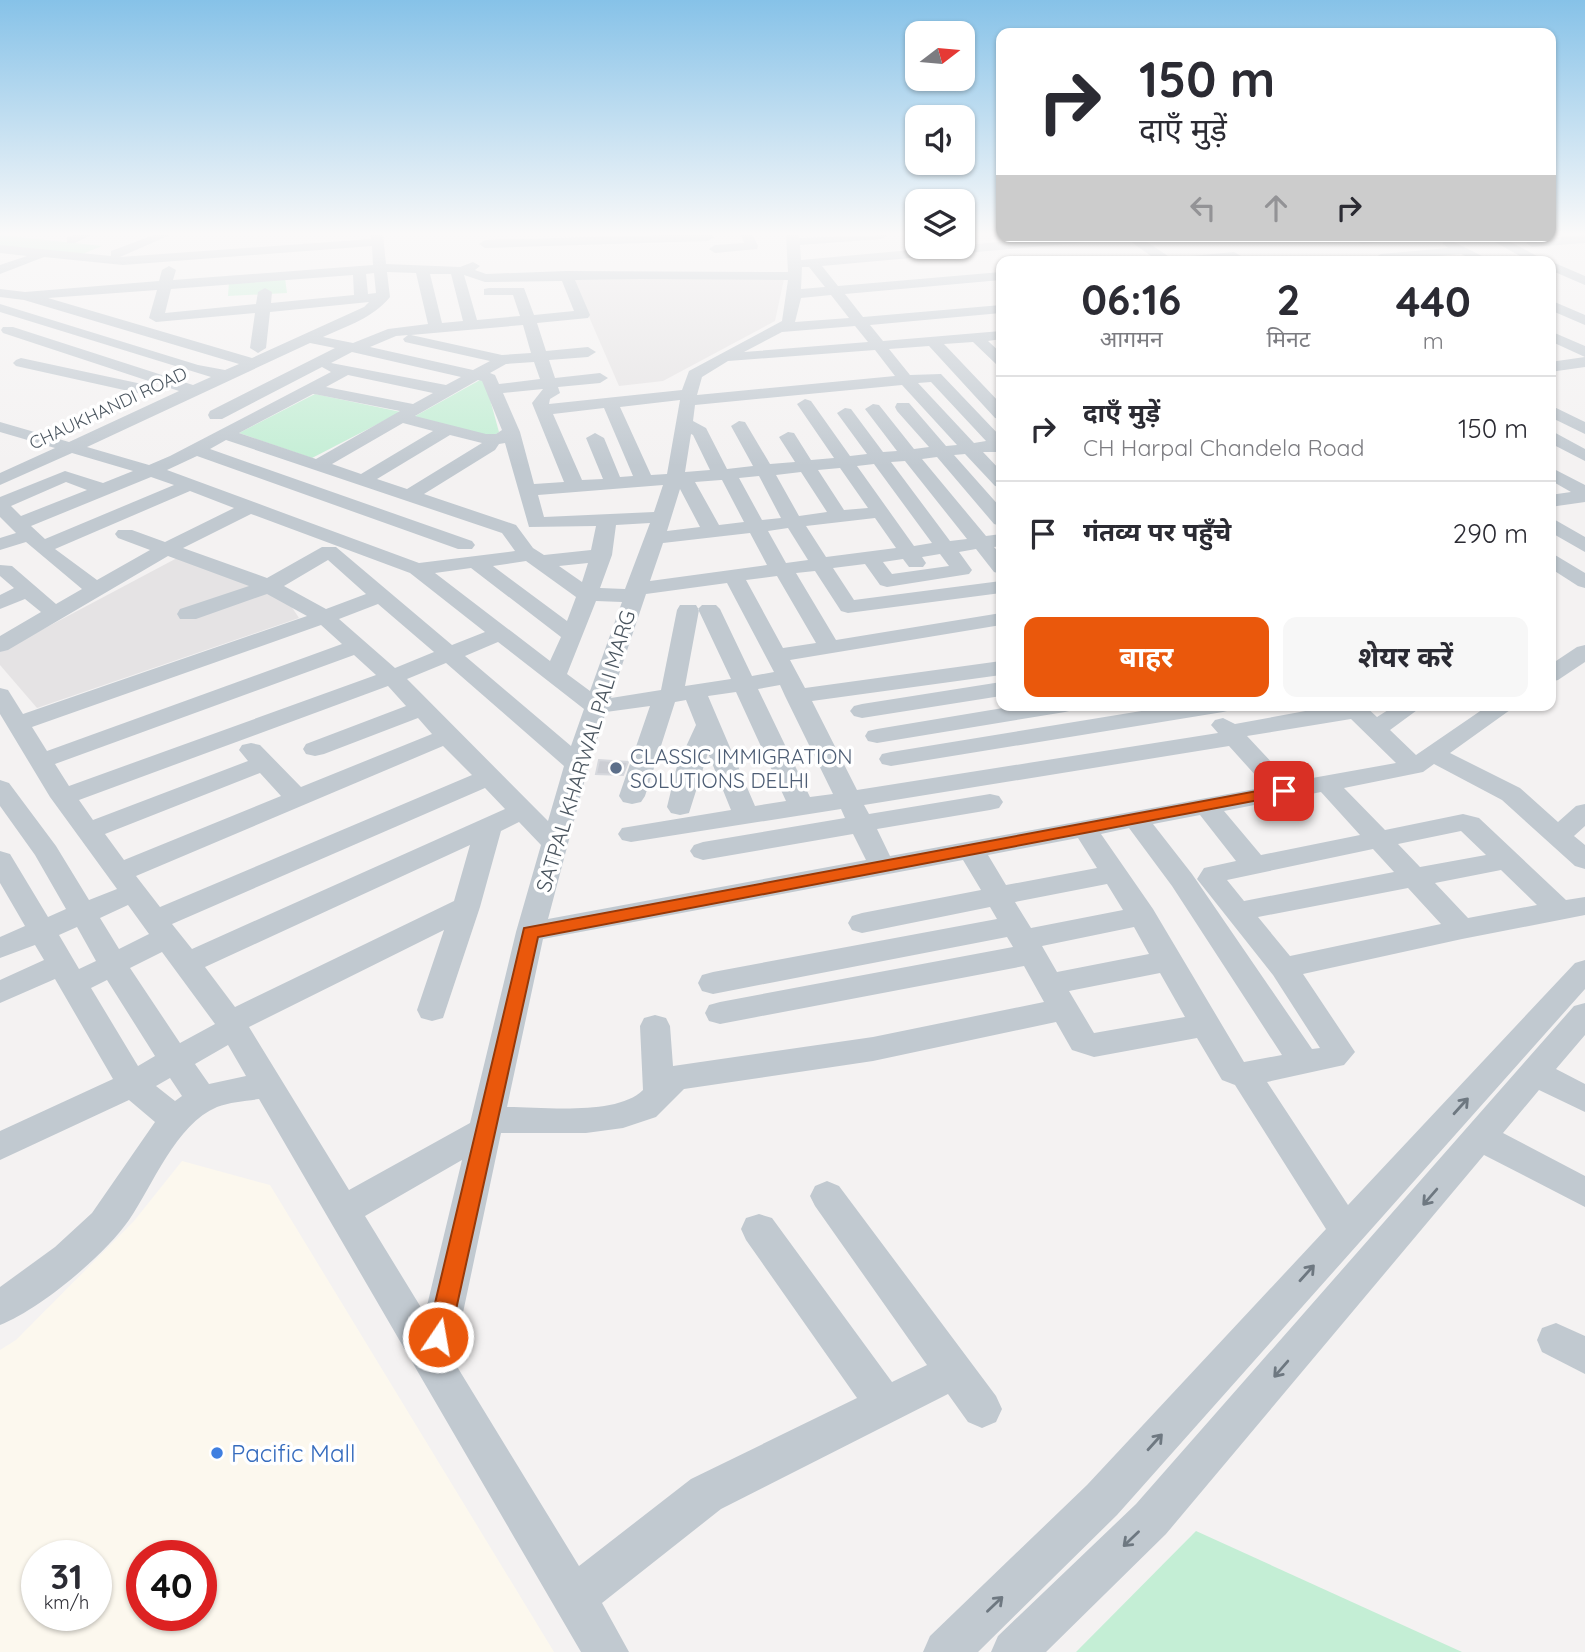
<!DOCTYPE html>
<html lang="hi">
<meta charset="utf-8">
<style>
:root{--surface:#fff;--page:#f7f7f7;--text:#2b2b33;--muted:#7c7c81;--line:#e1e1e2;--accent:#ea580c}
body{margin:0;font-family:Quicksand,"Noto Sans Devanagari",sans-serif;background:var(--page);color:var(--text);height:100vh;display:flex;flex-direction:column;font-size:26px;white-space:nowrap}
*{box-sizing:border-box;margin:0}
p{font-size:23px;color:var(--muted)}
.icon{flex:none;width:38px;height:38px;fill:none;stroke:currentColor;stroke-width:2;stroke-linecap:round;stroke-linejoin:round}
.map{position:relative;flex:1;overflow:hidden}
.details{position:absolute;left:996px;top:256px;width:560px;height:455px;display:flex;flex-direction:column;background:var(--surface);border-radius:14px;box-shadow:0 2px 5px #0004}
.details>*{flex:none}
.banner{position:absolute;left:996px;top:28px;width:560px;height:214px;border-radius:14px;box-shadow:0 2px 5px #0004;background:#fff;color:var(--text);overflow:hidden}
.needle{width:46px;rotate:74deg}
.tools{position:absolute;left:905px;top:21px;display:grid;gap:14px}
.tools a{display:grid;place-items:center;width:70px;height:70px;border-radius:14px;background:var(--surface);box-shadow:0 2px 5px #0004;font-size:35px}
.speed{position:absolute;left:21px;top:1540px;display:flex;gap:14px;font-size:35px;font-weight:700;text-align:center}
.speed>*{display:grid;place-content:center;width:91px;height:91px;border-radius:50%;background:var(--surface);box-shadow:0 2px 5px #0004;line-height:1}
.speed small{font-size:18px;font-weight:400}
.speed .limit{border:10px solid #d22;background:#fff;color:#111}
.pin{position:absolute;display:grid;place-items:center;width:60px;height:60px;color:#fff;margin:-30px;border-radius:14px;box-shadow:0 4px 10px #0006}
.me{position:absolute;width:77px;margin:-38px;rotate:12deg;stroke-linejoin:round;filter:drop-shadow(0 0 5px #0008)}
.turn{display:flex;align-items:center;gap:24px;height:147px;padding:0 28px;font-size:32px}
.turn .icon{width:91px;height:91px;stroke-width:2.5}
.turn b{display:block;font-size:49px;line-height:60px}
.lanes{display:flex;align-items:center;height:66px;padding:0 28px;background:#0003;justify-content:center;gap:35px;direction:ltr}
.lanes .off{opacity:.35}
.eta{display:flex;justify-content:space-evenly;align-items:center;height:119px;text-align:center}
.eta b{font-size:42px;font-weight:700;line-height:49px}
.action{display:flex;gap:14px;margin-top:auto;padding:14px 28px}
.action a{flex:1;height:80px;border-radius:14px;background:var(--accent);color:#fff;font-size:28px;font-weight:700;line-height:80px;text-align:center}
.action a+a{background:var(--page);color:var(--text)}
ul{padding:0;list-style:none}
li{display:flex;align-items:center;gap:21px;height:105px;padding:0 28px;border-top:2px solid var(--line)}
li div{flex:1}
li b{display:block;font-size:26px}
li em{font-style:normal}
.map>svg:first-child{display:block}
.commercial{fill:#fcf8ee;fill-rule:evenodd}
.education{fill:#e5e3e4}
.green{fill:#c4eed5}
.building{fill:#ccced4;stroke:#d6d8dd;stroke-width:2}
.lines{fill:none;stroke-linecap:round;stroke-linejoin:round}
.minor{fill:#c1c9d0;fill-rule:evenodd}
.oneway{stroke:#6e7881}
.route{fill:#ea580c;stroke:#983908;stroke-width:2}
.service-dot{fill:#5c6f8a;stroke:#fff;stroke-width:2.5}
.shop-dot{fill:#3f7fe0;stroke:#fff;stroke-width:2.5}
.labels{text-anchor:middle;dominant-baseline:central;stroke-width:7;stroke-linejoin:round;paint-order:stroke}
.far-street-label{font-size:18px;fill:#4a555f;stroke:#fff}
.street-label{font-size:21px;fill:#4a555f;stroke:#fff}
.service-label{font-size:21px;fill:#4e5e75;stroke:#fff;text-anchor:start}
.near-shop-label{font-size:24px;fill:#366cbe;stroke:#fff;text-anchor:start}
</style>
<div class="map">
<svg width="1585" height="1652" viewBox="0 0 1585 1652">
<rect width="100%" height="100%" fill="#f4f2f2"/>
<path class="commercial" d="M182 1161 270 1185 554 1652H0V1350L16 1340 134 1221ZM37 1556H96V1615H37ZM142 1556H201V1615H142Z"/>
<g class="education">
<polygon points="715,277 784,279 775,321 663,381 619,386 573,280"/>
<polygon points="177,558 285,597 299,618 37,708 0,665 0,652"/>
</g>
<g class="green">
<polygon points="0,235 102,246 75,257 0,248"/>
<polygon points="285,278 287,293 228,296 229,282"/>
<polygon points="480,380 485,381 499,432 488,440 410,419"/>
<polygon points="315,394 401,412 312,458 239,433"/>
<polygon points="1196,1531 1462,1652 1076,1652"/>
</g>
<polygon class="building" points="599,760 613,761 628,762 623,775 596,774"/>
<g class="lines">
<g class="minor">
<polygon points="74,235 91,235 75,243 67,243 67,237"/>
<path d="M154 235H170L120 257 371 239V235H383L386 264 460 267 473 262 480 266 475 270 486 274 566 271 788 272 786 235H798L799 238 887 235 881 239 800 245 801 260 1065 236H1116L1110 240 822 266 838 286 1001 272V280L845 294 863 317 1001 305V313L870 325 883 341 1001 331V339L988 341 1001 353V366L996 364 973 342 944 344 1001 404V419L995 418 929 346 889 349 910 375 941 374 1001 437V452H983L1001 471V487L995 486 965 454 954 455 1001 508V526L994 524 937 457 922 459 986 536 1001 534V546L994 547 1001 555V574L994 572 976 549 959 552 972 570 969 574 887 587 880 585 865 564 833 568 854 600 1001 581V593L848 613 841 611 815 571 796 573 836 640 1001 613V625L790 660 805 688 1001 661V675L812 701 857 790 1218 733 1211 725 1215 720 1223 718 1235 724 1338 705H1364L1377 717 1396 705H1424L1390 730 1416 755 1489 705H1517L1450 753 1520 788 1558 822 1576 806 1585 804V826L1574 836 1585 845V869L1575 866 1502 800 1434 764 1423 772 1344 788 1385 830 1463 814 1479 818 1566 900 1585 897V915L1462 939 1303 974 1355 1052 1344 1065 1267 1082 1348 1205 1575 963 1585 960V989L1117 1515 978 1652H923L930 1636 1087 1485 1326 1229 1235 1085 1222 1080 1197 1038 1094 1057 1072 1050 1056 1022 873 1061 684 1089 656 1117 623 1128 586 1133H501L453 1360 579 1566 691 1479 857 1398 746 1240 741 1229 746 1218 759 1214 772 1218 892 1382 927 1365 815 1206 810 1196 815 1186 827 1181 839 1186 996 1396 1002 1409 996 1422 982 1428 968 1422 948 1394 721 1509 602 1603 629 1652H581L259 1099C246 1101 230 1102 217 1107 176 1124 153 1185 129 1220 105 1255 39 1310 0 1325V1287L55 1247 92 1213 155 1122 129 1100 0 1160V1131L113 1079 55 979 0 1003V980L44 960 35 945 0 958V937L25 926 0 883V851L10 854 48 917 66 909 35 855 0 806V780L9 783 56 846 89 900 117 889 50 797 0 714V688L8 690 23 714 307 616 267 594 196 619H180L177 614 180 609 249 586 168 556 8 650 0 652V636L41 612 25 599 0 609V595L14 588 0 576V565L12 566 56 604 82 589 26 542 0 550V538L16 533 0 517V497L65 471 103 483 133 471 72 453 0 485V473L55 448 0 432V422L69 442 179 391 3 333 1 330 3 327H13L193 385 211 377 0 312V304L198 365 225 370 239 364 24 300 0 297V289L25 292 159 281 162 270 169 266 176 270 173 280 373 265 372 246 123 265 44 257 0 274V265L27 256 0 253V245L111 256V251ZM802 267H809L825 287 801 289ZM387 272 416 273 428 324 388 329 353 343 323 337C347 326 373 318 390 297ZM374 273 376 293 368 294 366 274ZM430 274H451L463 321 442 323ZM353 275 354 295 271 303 272 292 265 288 258 292 256 304 165 313 171 289ZM464 275 485 282 562 281 574 311 534 315 524 288H489L484 289V295H513L520 316 477 320ZM640 279 788 280 782 321 689 371 682 390 549 404 550 399 560 393 558 387 600 383 608 378 600 373 555 378 549 360 588 357 596 352 588 347 546 351 537 323 588 318 590 315 575 280ZM157 290 149 318 156 322 255 313 250 348 258 353 266 348 270 312 369 302 364 307 252 358 48 298ZM831 295 849 318 795 322 801 298ZM523 325 531 353 502 355 411 335ZM855 326 868 342 744 352 782 332ZM408 335 403 339 405 342 490 361 473 370 370 347 396 336ZM310 343 335 348 210 411 208 415 210 419H222L322 367 331 372 170 456 149 465 87 447ZM875 350 895 376 697 395 702 377 728 361ZM352 352 461 377 446 385 331 363ZM534 362 540 379 499 384 495 375 490 373 506 364ZM348 375 433 393 413 404 326 387ZM478 380 482 381 502 430 496 434H486L415 416ZM931 382 986 441 974 443 918 383ZM902 385 957 445 946 446 909 403H897L895 407 897 411 929 447 914 449 879 405 873 404 865 409 897 451 883 452 851 409 845 408 837 413 867 454 850 456 811 401 805 399 797 404 834 458 811 460 794 433 788 432 779 437 795 462 770 464 745 422 739 421 731 426 753 466 727 469 706 428 693 421 695 405ZM543 389 532 403 564 482 534 484 520 432 503 393ZM313 394H314L400 411 316 459 239 433ZM680 400 667 474 651 475 620 407ZM604 408 633 476 620 477 604 438 595 433 586 438 603 479 582 480 553 414ZM403 423 433 431 361 474 332 464ZM691 434 693 435 710 470 685 472ZM450 435 482 443 407 489 377 479ZM226 440 502 533 515 551 419 563 167 470 197 456 458 549H472L475 545 472 541 210 449ZM505 443 529 527 596 526 591 550 544 555 533 548 516 525 424 494 495 450 499 444ZM905 461 967 539 950 541 891 462ZM874 464 932 543 914 546 857 466ZM840 468 868 508 844 510 818 470ZM801 472 827 512 799 516 776 475ZM759 476 781 518 762 520 739 478ZM151 477 174 485 45 539 31 526ZM721 480H722L744 522 719 525 695 482ZM66 482 87 490 21 516 11 506ZM663 485 654 512 544 517 538 495ZM680 489 700 527 667 531ZM190 491 234 508 165 542 132 530H118L115 534 118 538 150 550 97 580 55 549ZM251 514 410 573 485 632 452 645 336 547H322L267 578 183 548ZM875 518 896 548 826 557 806 526ZM650 523 625 589 600 588 612 555 616 525ZM788 528 808 560 786 563 768 531ZM750 533 767 565 650 581 663 543ZM940 554 949 566 892 574 883 562 903 559 909 567H923L926 563 922 557ZM328 560 366 594 326 609 284 586ZM526 561 576 597 567 621 493 566ZM588 563 582 582 559 566ZM471 568 561 637 550 661 435 573ZM777 576 816 643 783 648 746 580ZM727 583 774 672 752 676 720 609 716 605H702L698 609 731 679 685 686 699 610 696 605H680L677 610 661 690 611 698 646 594ZM596 601 622 602 590 691 567 674ZM378 604 434 652 395 668 339 619ZM321 625 342 644 47 751 32 727ZM498 642 584 709 571 746 465 656ZM354 655 376 675 69 786 55 764ZM446 663 564 766 548 821 407 679ZM780 685 785 696 833 794 810 797 758 689ZM388 686 406 706 306 744 303 749 306 754 315 756 324 754 418 718 432 734 301 787 260 745 251 743 242 745 239 750 248 761 93 820 79 800ZM736 692 786 801 755 806 708 696ZM686 700 696 725 677 766 667 807 671 813 680 815 689 813 708 753 731 810 622 828 618 834 622 840 631 842 841 809 845 818 703 842 694 845 690 851 694 857 703 860 853 834 866 860 548 919 589 764 606 712 650 706 619 796 623 802 632 804 641 802 645 796 675 702ZM1351 719 1396 763 1290 782 1247 736ZM443 746 472 775 160 907 136 876ZM1229 746 1266 787 890 856 877 829 990 810 999 808 1003 802 999 796 990 794 869 814 864 805ZM260 773 281 796 124 860 105 834ZM485 788 505 809 192 949 172 924ZM1321 792 1360 835 1261 855 1224 811ZM1200 815 1236 861 1204 868 1197 879 1273 975 1320 1048 1312 1049 1192 874 1153 824ZM519 822 541 845 516 932 470 1123 349 1190 249 1027 444 930 417 1010 421 1018 432 1021 443 1018 480 907 501 831ZM1129 828 1172 886 1282 1055 1244 1062 1153 909 1101 834ZM1461 831 1486 855 1420 867 1398 844ZM1078 838 1097 868 1006 885 988 855ZM470 845 454 901 235 1007 205 967ZM1373 849 1394 872 1244 901 1227 880ZM963 860 981 890 862 913 852 916 848 923 852 930 862 933 990 907 997 919 713 972 702 975 698 983 702 991 713 994 1007 937 1013 947 720 1002 709 1005 705 1013 709 1021 720 1024 1024 966 1044 1002 873 1037 673 1066 670 1026 666 1018 655 1015 644 1018 640 1026 643 1090C617 1116 543 1107 507 1107L543 939ZM1501 870 1537 905 1468 918 1435 883ZM1107 884 1123 910 1031 928 1015 902ZM1408 888 1441 924 1290 956 1258 917ZM128 905 149 934 119 949 100 918ZM77 927 96 961 79 969 59 935ZM1134 927 1149 954 1057 972 1042 946ZM162 952 215 1024 180 1043 130 968ZM1160 973 1185 1017 1094 1033 1069 991ZM107 980 155 1056 138 1066 91 988ZM228 1045 246 1076 209 1084 195 1064ZM170 1078 182 1096 175 1101 156 1086ZM462 1160 425 1314 365 1216Z"/>
<polygon points="665,235 713,235 714,237 708,241 485,248 479,244 485,240"/>
<polygon points="741,235 753,235 758,246 757,249 715,253 709,249 715,245 744,243"/>
<polygon points="1585,235 1585,243 1532,247 1526,243 1532,239"/>
<polygon points="1123,236 1138,236 1171,258 1234,252 1241,256 1239,259 1158,261"/>
<polygon points="1346,236 1412,236 1406,240 1362,244"/>
<polygon points="1484,236 1500,236 1546,261 1529,261"/>
<polygon points="1448,239 1492,261 1475,261 1461,254 1376,261 1374,258 1381,254 1448,248 1442,243"/>
<polygon points="1550,261 1585,276 1585,285 1550,270"/>
<polygon points="1550,300 1585,315 1585,325 1550,310"/>
<polygon points="1550,331 1585,346 1585,357 1550,341"/>
<polygon points="1585,357 1585,367 1550,372 1550,362"/>
<polygon points="21,358 142,384 150,389 142,394 16,366 13,363 16,360"/>
<polygon points="1550,405 1585,422 1585,434 1550,417"/>
<polygon points="1550,430 1585,449 1585,461 1550,443"/>
<polygon points="1550,467 1585,485 1585,502 1550,507 1550,495 1571,492 1550,480"/>
<polygon points="1550,517 1585,537 1585,552 1550,532"/>
<polygon points="1550,552 1585,573 1585,588 1578,586 1550,568"/>
<polygon points="1585,645 1585,662 1558,680 1550,682 1550,665 1577,647"/>
<polygon points="1001,682 1001,696 862,718 854,716 850,711 854,706 862,704"/>
<polygon points="1021,705 1077,705 1073,710 1065,712 877,743 868,741 865,736 868,731 877,729"/>
<polygon points="1178,705 1235,705 1231,710 1223,712 891,766 882,764 879,759 882,754 891,752"/>
<polygon points="1585,1003 1585,1035 1556,1069 1585,1084 1585,1112 1539,1090 1503,1133 1585,1176 1585,1207 1484,1155 1166,1534 1046,1652 991,1652 998,1636 1136,1504 1574,1006"/>
<polygon points="1556,1323 1585,1336 1585,1374 1542,1352 1537,1340 1542,1328"/>
</g>
</g>
<defs><path id="oneway-shaft" d="M-6 0H5M1.5-3L5.5 0L1.5 3" fill="none" stroke-width="1.6" stroke-linecap="round" stroke-linejoin="round" transform="scale(1.75)"/></defs>
<g class="oneway">
<use href="#oneway-shaft" transform="translate(1461 1106) rotate(-48)"/>
<use href="#oneway-shaft" transform="translate(1430 1197) rotate(131)"/>
<use href="#oneway-shaft" transform="translate(1307 1273) rotate(-48)"/>
<use href="#oneway-shaft" transform="translate(1281 1369) rotate(131)"/>
<use href="#oneway-shaft" transform="translate(1155 1442) rotate(-48)"/>
<use href="#oneway-shaft" transform="translate(1131 1539) rotate(136)"/>
<use href="#oneway-shaft" transform="translate(995 1604) rotate(-44)"/>
</g>
<linearGradient id="sky" x2="0" y2="1"><stop stop-color="#86c2e8"/><stop offset="0.5" stop-color="#faf9f9"/><stop offset="1" stop-color="#faf9f9" stop-opacity="0"/></linearGradient>
<rect width="1585" height="466" fill="url(#sky)"/>
<polygon class="route" points="1284,786 1290,788 1292,791 1290,794 538,937 450,1337 446,1344 438,1348 430,1344 427,1337 524,928"/>
<circle class="service-dot" cx="616" cy="768" r="7"/>
<circle class="shop-dot" cx="217" cy="1453" r="7"/>
<g class="labels">
<g class="far-street-label">
<text transform="translate(108 408) rotate(-25)">CHAUKHANDI ROAD</text>
</g>
<g class="street-label">
<text transform="translate(585 751) rotate(-73)">SATPAL KHARWAL PALI MARG</text>
</g>
<g class="service-label">
<text x="630" y="756">CLASSIC IMMIGRATION<tspan x="630" dy="24">SOLUTIONS DELHI</tspan></text>
</g>
<g class="near-shop-label">
<text x="231" y="1453">Pacific Mall</text>
</g>
</g>
</svg>
<div class="tools">
<a><svg class="needle" viewBox="-14 -14 28 28"><path d="M0-13l5 13h-10z" fill="#e53935"/><path d="M0 13l5-13h-10z" fill="#7c7c81"/></svg></a>
<a><svg class="icon" aria-label="sound" viewBox="0 0 24 24"><path d="M4 9h4l5-4v14l-5-4H4zM17 9q2 3 0 6"/></svg></a>
<a><svg class="icon" aria-label="layers" viewBox="0 0 24 24"><path d="M12 4l9 5-9 5-9-5zM3 14l9 5 9-5"/></svg></a>
</div>
<div class="speed"><div>31<small>km/h</small></div><div class="limit">40</div></div>
<div class="pin" style="left:1284px;top:791px;background:#d93025"><svg class="icon" aria-label="arrive" viewBox="0 0 24 24"><path d="M6 21V4h12l-3 4 3 4H6"/></svg></div>
<svg class="me" style="left:438px;top:1337px" viewBox="-20 -20 40 40"><circle r="17" fill="#ea580c" stroke="#fff" stroke-width="3"/><path d="M0-11L8 9 0 5-8 9z" fill="#fff"/></svg>
<div class="banner">
<div class="turn"><svg class="icon" aria-label="right" viewBox="0 0 24 24"><path d="M7 20v-9h11M14 6l5 5-5 5"/></svg><div><b>150 m</b>दाएँ मुड़ें</div></div>
<div class="lanes"><svg class="icon off" aria-label="left" viewBox="0 0 24 24"><path d="M17 20v-9H6M10 6l-5 5 5 5"/></svg><svg class="icon off" aria-label="ahead" viewBox="0 0 24 24"><path d="M12 20V5M6 11l6-6 6 6"/></svg><svg class="icon" aria-label="right" viewBox="0 0 24 24"><path d="M7 20v-9h11M14 6l5 5-5 5"/></svg></div>
</div>
<section class="details">
<div class="eta">
<div><b>06:16</b><p>आगमन</p></div>
<div><b>2</b><p>मिनट</p></div>
<div><b>440</b><p>m</p></div>
</div>
<ul>
<li><svg class="icon" aria-label="right" viewBox="0 0 24 24"><path d="M7 20v-9h11M14 6l5 5-5 5"/></svg><div><b>दाएँ मुड़ें</b><p>CH Harpal Chandela Road</p></div><em>150 m</em></li>
<li><svg class="icon" aria-label="arrive" viewBox="0 0 24 24"><path d="M6 21V4h12l-3 4 3 4H6"/></svg><div><b>गंतव्य पर पहुँचे</b></div><em>290 m</em></li>
</ul>
<div class="action"><a>बाहर</a><a>शेयर करें</a></div>
</section>
</div>
